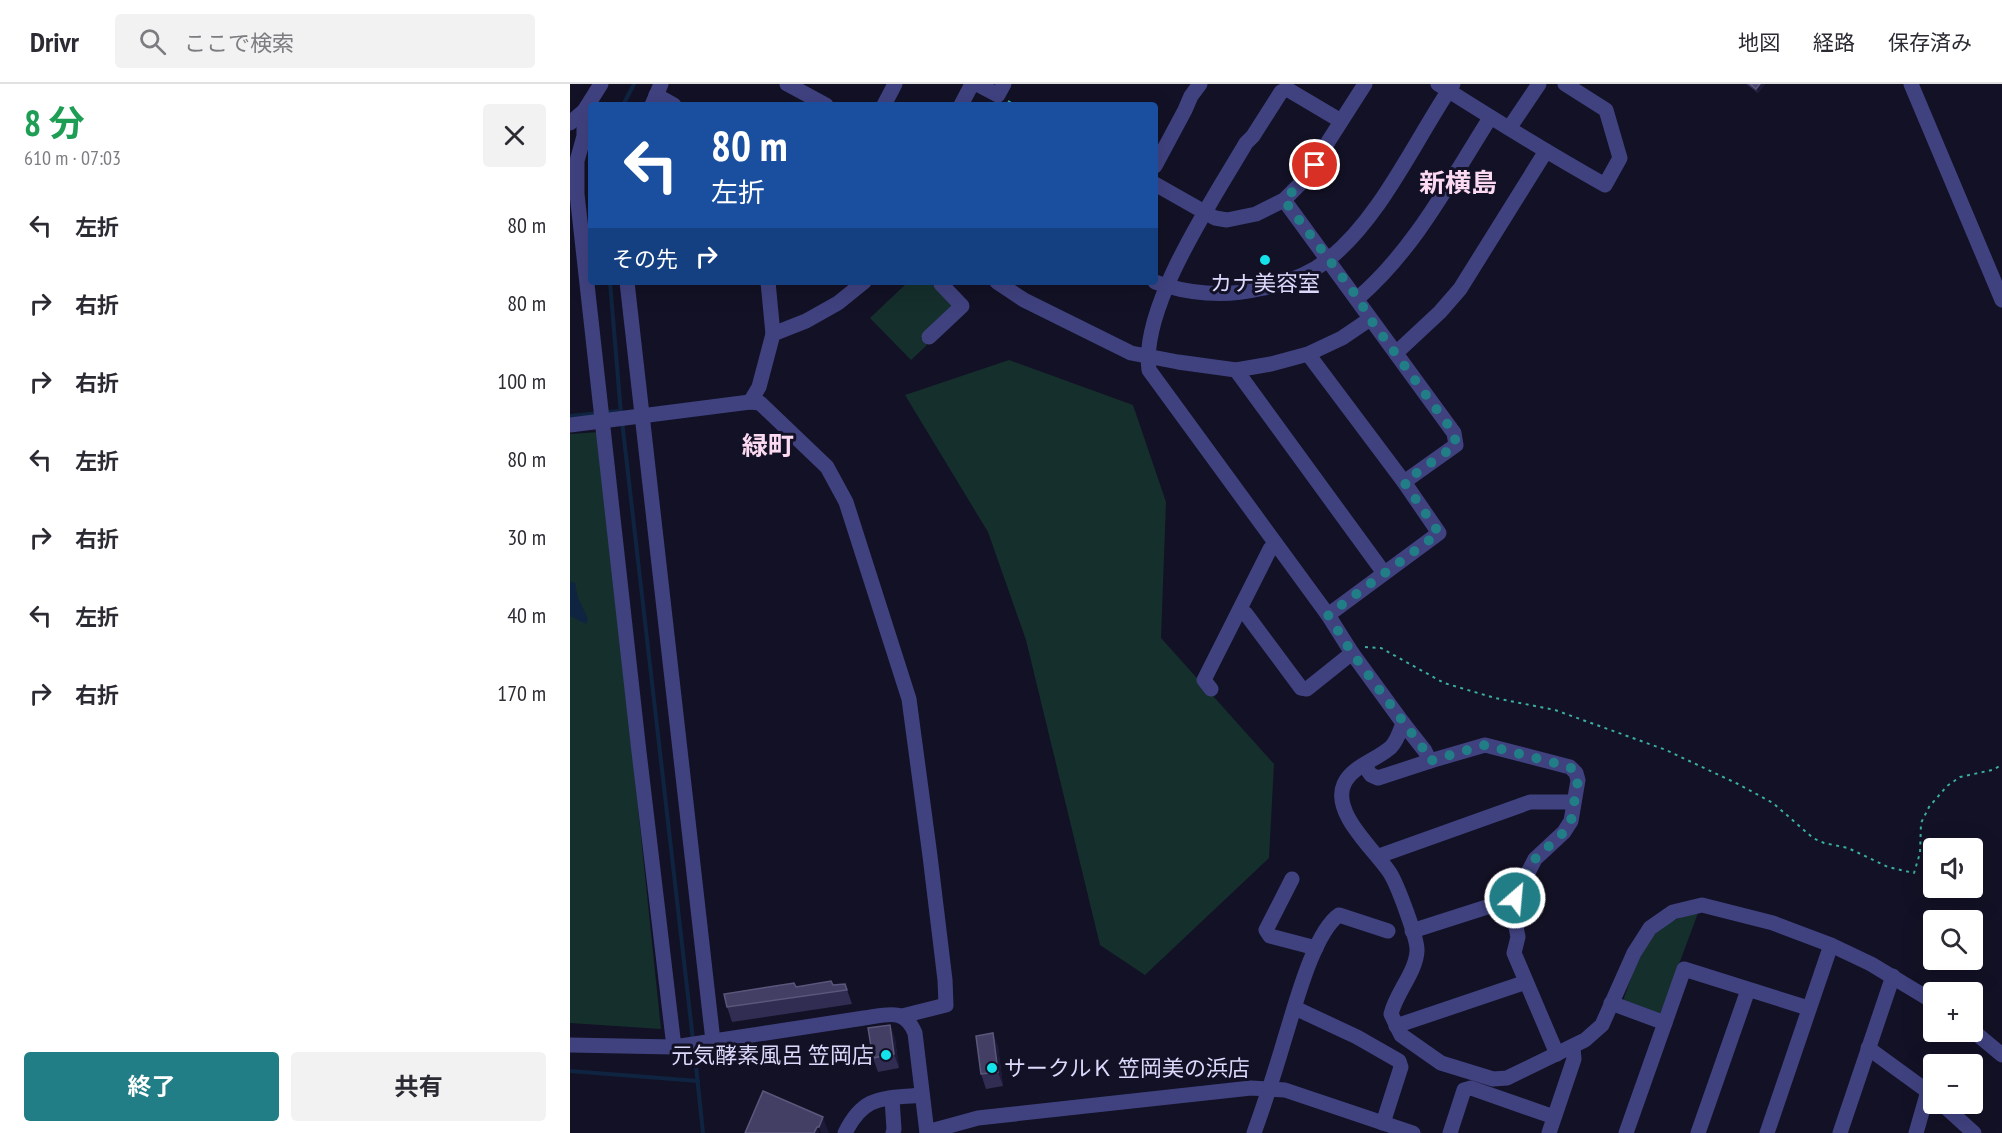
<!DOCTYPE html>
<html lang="ja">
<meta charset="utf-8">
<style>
:root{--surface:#fff;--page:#f2f2f3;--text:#2b2b33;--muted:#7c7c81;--line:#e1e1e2;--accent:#217e86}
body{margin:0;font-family:"PT Sans Narrow","Noto Sans JP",sans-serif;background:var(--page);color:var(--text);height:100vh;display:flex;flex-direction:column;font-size:22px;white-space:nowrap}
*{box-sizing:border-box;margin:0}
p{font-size:20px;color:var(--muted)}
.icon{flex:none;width:33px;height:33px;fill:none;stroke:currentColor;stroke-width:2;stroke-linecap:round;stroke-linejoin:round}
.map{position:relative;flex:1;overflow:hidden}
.panel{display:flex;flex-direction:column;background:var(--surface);width:570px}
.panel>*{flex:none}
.hud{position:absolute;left:18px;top:18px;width:570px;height:183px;border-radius:6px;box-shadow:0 6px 24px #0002;background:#1a4fa0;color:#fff;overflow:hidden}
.controls{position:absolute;left:1353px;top:754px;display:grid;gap:12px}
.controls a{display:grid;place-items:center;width:60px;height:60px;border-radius:6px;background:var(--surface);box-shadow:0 6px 24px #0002;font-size:30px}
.pin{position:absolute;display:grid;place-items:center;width:51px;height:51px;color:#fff;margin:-26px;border:3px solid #fff;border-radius:50%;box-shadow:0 2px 6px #0007}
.me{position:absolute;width:66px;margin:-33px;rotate:27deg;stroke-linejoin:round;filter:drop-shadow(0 0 4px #0008)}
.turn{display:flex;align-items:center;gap:21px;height:126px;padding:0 24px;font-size:27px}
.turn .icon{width:78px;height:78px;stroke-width:2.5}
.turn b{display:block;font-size:42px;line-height:51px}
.then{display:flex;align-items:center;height:57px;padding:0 24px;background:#0003;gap:12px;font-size:22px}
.round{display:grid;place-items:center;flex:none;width:63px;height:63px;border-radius:6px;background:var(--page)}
.summary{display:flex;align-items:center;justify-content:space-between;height:102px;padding:0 24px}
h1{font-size:36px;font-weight:700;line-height:45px;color:#1e9e55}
.primary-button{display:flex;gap:12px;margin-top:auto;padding:12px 24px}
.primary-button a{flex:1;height:69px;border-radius:6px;background:var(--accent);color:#fff;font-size:24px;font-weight:700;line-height:69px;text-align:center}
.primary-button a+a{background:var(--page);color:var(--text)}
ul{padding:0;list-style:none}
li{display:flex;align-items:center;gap:18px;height:78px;padding:0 24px}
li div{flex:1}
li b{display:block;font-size:22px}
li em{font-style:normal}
header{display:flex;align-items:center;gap:36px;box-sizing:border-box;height:84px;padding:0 30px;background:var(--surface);border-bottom:2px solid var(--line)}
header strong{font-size:28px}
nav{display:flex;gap:33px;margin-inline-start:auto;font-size:21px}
.search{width:420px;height:54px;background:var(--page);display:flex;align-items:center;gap:15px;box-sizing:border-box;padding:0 21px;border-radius:6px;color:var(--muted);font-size:22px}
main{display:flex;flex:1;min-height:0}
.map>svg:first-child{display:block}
.green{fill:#152f2c}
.water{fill:#0f2441}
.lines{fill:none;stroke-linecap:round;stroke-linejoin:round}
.stream{stroke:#0f2441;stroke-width:4}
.path{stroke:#3aaea0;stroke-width:2;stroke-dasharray:3 4.5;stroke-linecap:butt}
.minor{stroke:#404280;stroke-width:15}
.wall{fill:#312c52}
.shaded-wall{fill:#1d1938}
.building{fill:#433f64;stroke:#5b577c;stroke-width:1.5}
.route{stroke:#217e86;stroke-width:10;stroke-dasharray:0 18}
.poi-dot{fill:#15e3eb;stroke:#131125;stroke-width:2}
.labels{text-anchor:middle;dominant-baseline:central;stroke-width:6;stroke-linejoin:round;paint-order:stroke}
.poi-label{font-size:22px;fill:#dbd9fc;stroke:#131125}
.quarter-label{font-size:26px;font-weight:bold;fill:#fcdaf2;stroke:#131125}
</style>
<header>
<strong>Drivr</strong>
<div class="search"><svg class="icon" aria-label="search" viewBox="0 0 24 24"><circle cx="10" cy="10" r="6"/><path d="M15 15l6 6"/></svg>ここで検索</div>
<nav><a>地図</a><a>経路</a><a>保存済み</a></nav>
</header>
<main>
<section class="panel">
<div class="summary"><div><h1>8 分</h1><p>610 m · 07:03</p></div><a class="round"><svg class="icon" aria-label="close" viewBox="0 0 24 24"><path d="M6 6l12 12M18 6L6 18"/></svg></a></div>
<ul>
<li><svg class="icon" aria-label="left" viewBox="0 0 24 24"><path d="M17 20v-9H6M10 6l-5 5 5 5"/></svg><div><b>左折</b></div><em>80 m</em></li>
<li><svg class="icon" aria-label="right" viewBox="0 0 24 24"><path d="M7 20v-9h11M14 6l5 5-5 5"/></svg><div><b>右折</b></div><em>80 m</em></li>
<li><svg class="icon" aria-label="right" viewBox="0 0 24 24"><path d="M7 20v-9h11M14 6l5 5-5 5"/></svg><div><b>右折</b></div><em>100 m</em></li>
<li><svg class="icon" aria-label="left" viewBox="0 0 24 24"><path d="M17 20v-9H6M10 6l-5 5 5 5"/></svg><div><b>左折</b></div><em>80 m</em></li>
<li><svg class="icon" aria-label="right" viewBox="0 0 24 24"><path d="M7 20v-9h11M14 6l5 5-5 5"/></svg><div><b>右折</b></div><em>30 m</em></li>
<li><svg class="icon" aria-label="left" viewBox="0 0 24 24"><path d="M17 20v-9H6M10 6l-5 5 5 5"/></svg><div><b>左折</b></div><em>40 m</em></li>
<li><svg class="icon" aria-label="right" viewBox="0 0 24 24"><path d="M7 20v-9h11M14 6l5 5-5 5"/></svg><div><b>右折</b></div><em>170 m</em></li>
</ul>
<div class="primary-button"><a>終了</a><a>共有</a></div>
</section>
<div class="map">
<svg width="1432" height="1049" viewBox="0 0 1432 1049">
<rect width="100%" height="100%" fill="#131125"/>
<g class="green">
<polygon points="338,198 365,198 386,221 351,254 357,261 341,276 300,234"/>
<polygon points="439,276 563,321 596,418 591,554 704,680 699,774 575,891 530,861 456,556 418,448 335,311"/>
<polygon points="29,348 91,945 0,939 0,350"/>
<path d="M1128 829 1090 931 1053 917C1070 872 1073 840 1128 829Z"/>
</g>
<polygon class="water" points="0,497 5,499 8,514 18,535 16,540 0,532"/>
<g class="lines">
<g class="stream">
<polyline points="53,21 64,0"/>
<polyline points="40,198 51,330"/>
<polyline points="37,328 51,327"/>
<polyline points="0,332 29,329"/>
<polyline points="52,337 123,956"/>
<polyline points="124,963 133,1049"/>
<polyline points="0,987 128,997"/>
</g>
<g class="path">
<polyline points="438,17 445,21"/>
<polyline points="795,563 811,564 874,599 925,614 985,626 1096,666 1168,700 1203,719 1243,754 1254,759 1278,764 1318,783 1344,789 1350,769 1351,739 1359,723 1377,702 1390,693 1422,686 1432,681"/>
</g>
<g class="minor">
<polyline points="217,0 256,21"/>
<polyline points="407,0 428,11 434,0"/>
<path d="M868 0C923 35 978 69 1035 101L1050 74 1036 26 995 0"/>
<polyline points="1341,0 1432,216"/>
<polyline points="86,11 104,21"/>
<polyline points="82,21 91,0"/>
<polyline points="314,21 325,0"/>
<polyline points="391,21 402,0"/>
<polyline points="14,27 14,52 7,77 7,110 69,668 104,963"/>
<path d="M771 37 717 5 711 8 683 52 676 59C644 114 570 223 579 286L758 531 782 569 833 639C830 647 827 657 821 663 807 676 782 682 774 700 761 729 805 766 820 789 827 800 848 855 847 867 846 888 826 909 821 930L831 951 871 979 923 995 937 994 1015 956 1032 941 1064 869 1080 844 1103 828 1132 821 1203 839 1261 861 1301 880 1364 918"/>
<polyline points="0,39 14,27 31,0"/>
<polyline points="940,43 969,0"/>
<polyline points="585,82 615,26 621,12 630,0"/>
<polyline points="585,100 645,134 657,136 686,130 714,116 733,97 795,0"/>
<polyline points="714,116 884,349 886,361 834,398"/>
<polyline points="57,198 143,957"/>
<polyline points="427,198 454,216 561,269 608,278 666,286 701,280 738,270 772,254 800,235"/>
<path d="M585 198C617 210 655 213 689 205 713 200 740 190 759 175 812 132 845 56 883 0"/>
<path d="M788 214C845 165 880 97 920 34"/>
<polyline points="203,250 236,237 268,219 294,198"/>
<polyline points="359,253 392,222 371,200 373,198"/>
<polyline points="826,269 870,228 890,205 976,67"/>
<polyline points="738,270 834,398 869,449 758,531"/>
<polyline points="666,286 814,489"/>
<polyline points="180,318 189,303 203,250 198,198"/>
<polyline points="0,341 180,318 190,319 257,383 276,418 339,615 360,772 375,896 376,921 332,932"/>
<polyline points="670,526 676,530 731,604 737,605 782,569"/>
<polyline points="641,605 634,596 700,465 705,460"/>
<polyline points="833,639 855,667 860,677 915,661 1000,683 1006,689 1008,696 1001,737 994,748 965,775 945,814 943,828 948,853 944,869 987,970"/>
<polyline points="794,681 801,691 808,694 860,677"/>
<polyline points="809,772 960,718 1003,718"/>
<polyline points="722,795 696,846 700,852 746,864"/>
<polyline points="842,847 945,814"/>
<polyline points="1041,919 1095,939"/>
<polyline points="725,924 787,953 829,977 831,983 813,1039"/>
<polyline points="826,942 956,898"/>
<polyline points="1402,946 1432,971"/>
<path d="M0 961 104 963 294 934C317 931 334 923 345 949L357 1049"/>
<polyline points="1298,964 1364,1012"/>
<polyline points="322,1015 324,1045 323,1049"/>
<polyline points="1372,1020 1404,1049"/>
<polyline points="357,1048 408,1034 681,1004 715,1006 843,1049"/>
<path d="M275 1049C294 1010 313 1015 352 1011"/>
<path d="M684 1049C695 1018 705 988 714 957 724 926 743 849 769 831L818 847"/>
<polyline points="880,1049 894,1006 901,1004 984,1033"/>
<polyline points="979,1049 1004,975 1003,964"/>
<polyline points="1056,1049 1114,885 1238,924"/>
<polyline points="1128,1049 1178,906"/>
<polyline points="1197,1049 1261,861"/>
<polyline points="1270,1049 1323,892"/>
<polyline points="1346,1049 1358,1007"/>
</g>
</g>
<g class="wall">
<polygon points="1176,0 1195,0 1188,9"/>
<polygon points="275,900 282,920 162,938 157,923 226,903"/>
<polygon points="320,941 325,955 329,984 308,988 303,974"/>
<polygon points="423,949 428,963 433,1002 416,1005 411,990"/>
</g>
<g class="shaded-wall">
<polygon points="1190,0 1195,0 1188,9 1186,5"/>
<polygon points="320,941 325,955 329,984 324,970"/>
<polygon points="423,949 428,963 433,1002 428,988"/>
<polygon points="253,1033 259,1049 251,1049 249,1043"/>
<polygon points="247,1043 249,1049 244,1049"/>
</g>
<g class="building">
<polygon points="1180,0 1190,0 1186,5"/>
<polygon points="261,897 263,901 275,900 277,906 157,923 154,910 224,899 226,903"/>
<polygon points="320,941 324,970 303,974 298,944"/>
<polygon points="423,949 428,988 411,990 406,952"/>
<polygon points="193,1007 253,1033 249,1043 247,1043 244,1049 175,1049"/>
</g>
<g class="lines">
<polyline class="route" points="745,81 733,97 714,116 788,214 800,235 884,349 886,361 834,398 869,449 758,531 782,569 855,667 860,677 915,661 1000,683 1006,689 1008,696 1001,737 994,748 965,775 945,814"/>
</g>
<g class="poi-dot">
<circle cx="695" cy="176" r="6"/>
<circle cx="316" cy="971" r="6"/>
<circle cx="422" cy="984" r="6"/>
</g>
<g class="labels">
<g class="poi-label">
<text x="695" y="199">カナ美容室</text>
<text x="304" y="971" text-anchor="end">元気酵素風呂 笠岡店</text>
<text x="434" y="984" text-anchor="start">サークルＫ 笠岡美の浜店</text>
</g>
<g class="quarter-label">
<text x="888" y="98">新横島</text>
<text x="198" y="361">緑町</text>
</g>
</g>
</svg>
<div class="controls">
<a><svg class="icon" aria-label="sound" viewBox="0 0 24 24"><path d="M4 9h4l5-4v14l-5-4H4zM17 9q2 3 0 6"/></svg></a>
<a><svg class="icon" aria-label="search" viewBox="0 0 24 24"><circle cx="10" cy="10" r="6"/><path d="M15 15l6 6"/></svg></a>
<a>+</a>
<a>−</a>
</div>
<div class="pin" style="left:745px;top:81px;background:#d93025"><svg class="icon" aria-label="arrive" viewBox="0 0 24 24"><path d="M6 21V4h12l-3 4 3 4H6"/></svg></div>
<svg class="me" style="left:945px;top:814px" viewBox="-20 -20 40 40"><circle r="17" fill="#217e86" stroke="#fff" stroke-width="3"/><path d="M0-11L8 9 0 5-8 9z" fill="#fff"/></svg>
<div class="hud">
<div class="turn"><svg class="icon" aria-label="left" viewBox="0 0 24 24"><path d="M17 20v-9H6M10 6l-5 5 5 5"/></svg><div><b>80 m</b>左折</div></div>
<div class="then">その先<svg class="icon" aria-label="right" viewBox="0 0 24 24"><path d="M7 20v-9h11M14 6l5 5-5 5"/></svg></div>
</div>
</div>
</main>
